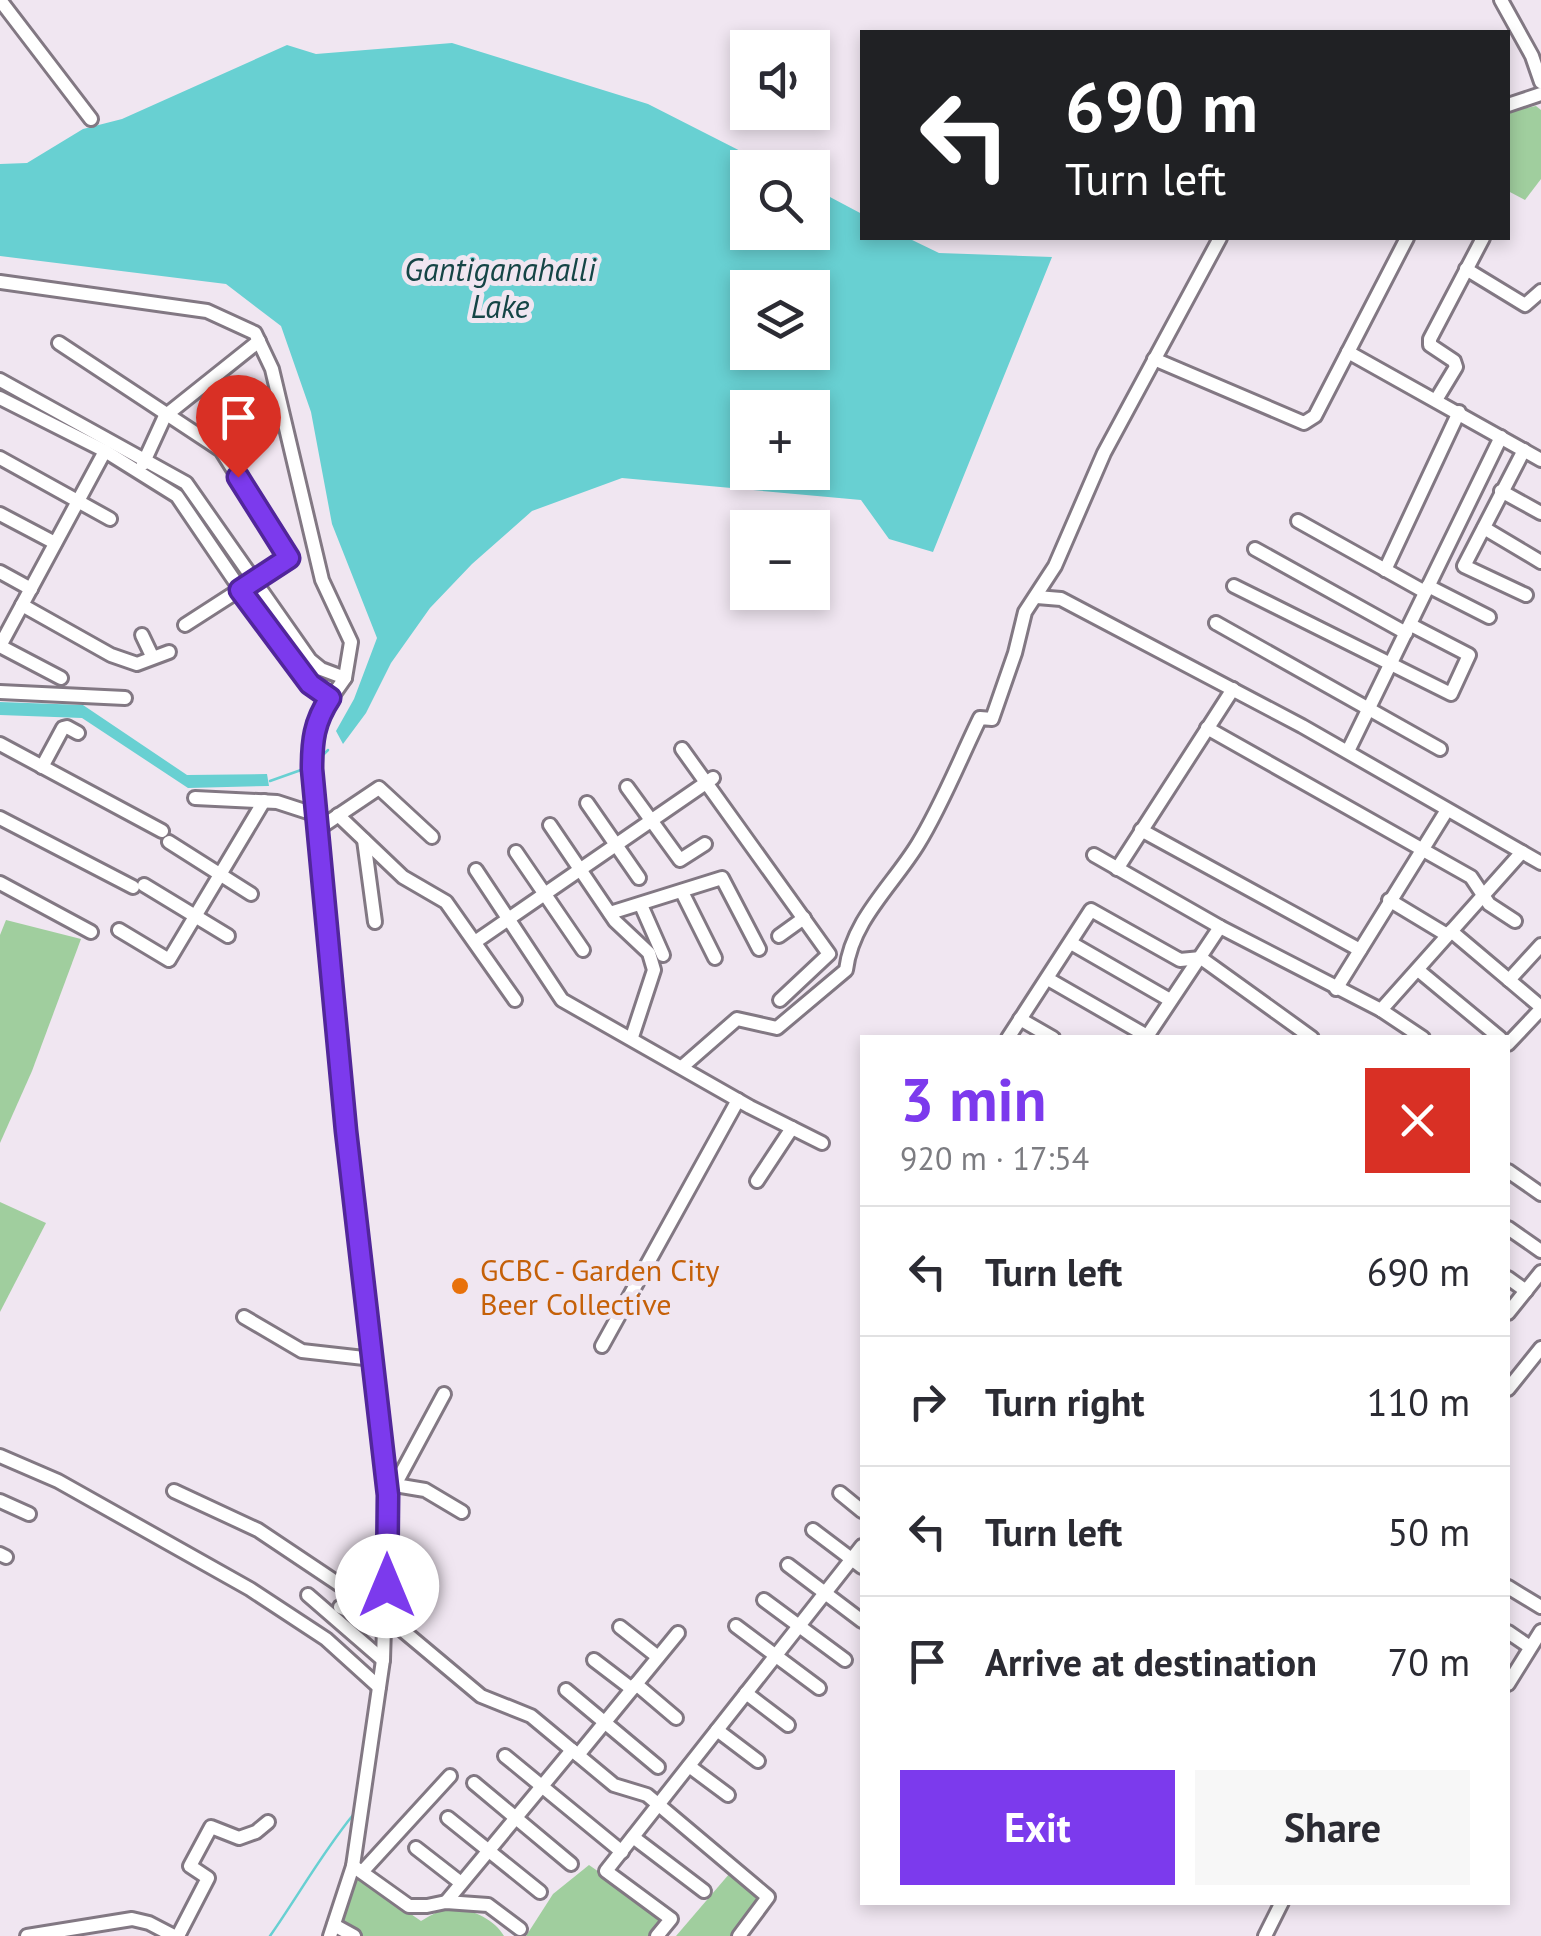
<!DOCTYPE html>
<meta charset="utf-8">
<style>
:root{--surface:#fff;--page:#f7f7f7;--text:#2b2b33;--muted:#7c7c81;--line:#e1e1e2;--accent:#7c3aed}
body{margin:0;font-family:"PT Sans",sans-serif;background:var(--page);color:var(--text);height:100vh;display:flex;flex-direction:column;font-size:38px;white-space:nowrap}
*{box-sizing:border-box;margin:0}
p{font-size:32px;color:var(--muted)}
.icon{flex:none;width:55px;height:55px;fill:none;stroke:currentColor;stroke-width:2;stroke-linecap:round;stroke-linejoin:round}
.map{position:relative;flex:1;overflow:hidden}
.sheet{position:absolute;left:860px;top:1035px;width:650px;height:870px;display:flex;flex-direction:column;background:var(--surface);border-radius:0px;box-shadow:0 5px 15px #0003}
.sheet>*{flex:none}
.hud{position:absolute;left:860px;top:30px;width:650px;height:210px;border-radius:0px;box-shadow:0 5px 15px #0003;background:#202124;color:#fff;overflow:hidden}
.controls{position:absolute;left:730px;top:30px;display:grid;gap:20px}
.controls a{display:grid;place-items:center;width:100px;height:100px;border-radius:0px;background:var(--surface);box-shadow:0 5px 15px #0003;font-size:50px}
.pin{position:absolute;display:grid;place-items:center;width:85px;height:85px;color:#fff;margin:-102px -42px;border-radius:50% 50% 50% 0;rotate:-45deg;box-shadow:0 0 10px #0007}
.pin .icon{rotate:45deg}
.me{position:absolute;width:110px;margin:-55px;rotate:0deg;stroke-linejoin:round;filter:drop-shadow(0 0 8px #0008)}
.turn{display:flex;align-items:center;gap:35px;height:210px;padding:0 40px;font-size:45px}
.turn .icon{width:130px;height:130px;stroke-width:2.5}
.turn b{display:block;font-size:70px;line-height:85px}
.round{display:grid;place-items:center;flex:none;width:105px;height:105px;border-radius:0px;background:var(--page)}
.headline{display:flex;align-items:center;justify-content:space-between;height:170px;padding:0 40px}
h1{font-size:60px;font-weight:700;line-height:75px;color:var(--accent)}
.action{display:flex;gap:20px;margin-top:auto;padding:20px 40px}
.action a{flex:1;height:115px;border-radius:0px;background:var(--accent);color:#fff;font-size:40px;font-weight:700;line-height:115px;text-align:center}
.action a+a{background:var(--page);color:var(--text)}
ul{padding:0;list-style:none}
li{display:flex;align-items:center;gap:30px;height:130px;padding:0 40px;border-top:2px solid var(--line)}
li div{flex:1}
li b{display:block;font-size:38px}
li em{font-style:normal}
.map>svg:first-child{display:block}
.green{fill:#a0ce9e}
.water{fill:#68d0d2;fill-rule:evenodd}
.lines{fill:none;stroke-linecap:round;stroke-linejoin:round}
.stream{stroke:#68d0d2;stroke-width:2.5}
.minor-casing{stroke:#827883;stroke-width:18}
.minor{stroke:#fff;stroke-width:12}
.route-casing{stroke:#51269a;stroke-width:25}
.route{stroke:#7c3aed;stroke-width:18}
.food-dot{fill:#e8710a;stroke:#f0e6f1;stroke-width:4}
.labels{text-anchor:middle;dominant-baseline:central;stroke-width:10;stroke-linejoin:round;paint-order:stroke}
.food-label{font-size:30px;fill:#c56008;stroke:#f0e6f1;text-anchor:start}
.water-label{font-size:32px;font-style:italic;fill:#154546;stroke:#f0e6f1}
</style>
<div class="map">
<svg width="1541" height="1936" viewBox="0 0 1541 1936">
<rect width="100%" height="100%" fill="#f0e6f1"/>
<g class="green">
<polygon points="1536,106 1541,110 1541,179 1525,200 1508,191 1508,112"/>
<polygon points="6,920 81,939 32,1071 0,1143 0,935"/>
<polygon points="0,1202 46,1223 0,1312"/>
<polygon points="589,1865 664,1917 650,1936 526,1936 553,1894"/>
<polygon points="730,1873 757,1899 731,1936 676,1936"/>
<path d="M356 1876 421 1921C428 1917 437 1911 445 1910 467 1906 494 1918 504 1936H353L334 1925Z"/>
</g>
<g class="water">
<path d="M452 43 648 104 772 167 748 168V232H812L813 188 862 214V238H908L939 253 1052 257 933 552 889 539 861 500 622 478 532 511 472 564 430 608 391 663 366 713 343 744 336 731 354 699 377 638 332 524 311 412 281 326 226 284 0 256V164L27 163 83 129 122 119 287 45 316 54ZM748 288H812V352H748ZM748 408H812V472H748Z"/>
<polygon points="0,702 83,705 187,775 267,774 269,786 188,788 82,718 0,715"/>
</g>
<g class="lines">
<g class="stream">
<polyline points="318,760 328,750"/>
<polyline points="270,781 301,770"/>
<path d="M270 1936C298 1896 322 1853 353 1815"/>
</g>
<defs>
<g id="minor">
<polyline points="0,0 91,119"/>
<polyline points="1501,0 1532,56 1541,82"/>
<polyline points="1508,105 1541,94"/>
<polyline points="1466,269 1525,305 1541,291"/>
<polyline points="0,282 207,311 255,333 272,369 322,580 351,642 345,678 319,715 313,735 312,769 346,1131 388,1495 383,1660 353,1866 330,1936"/>
<polyline points="59,343 221,450 289,558 185,625"/>
<polyline points="1348,352 1541,460"/>
<polyline points="1154,359 1304,423 1315,416 1407,238"/>
<polyline points="0,380 186,483 310,660 321,669 345,678"/>
<polyline points="0,398 105,451 177,496 264,624 311,684 330,698"/>
<polyline points="1436,400 1456,367 1454,361 1430,345 1430,339 1483,238"/>
<polyline points="1524,450 1464,566 1526,595"/>
<polyline points="0,458 110,519"/>
<polyline points="143,464 165,416 259,341"/>
<polyline points="1501,491 1541,513"/>
<polyline points="0,514 55,543"/>
<polyline points="1298,521 1425,592"/>
<polyline points="1484,528 1541,562"/>
<polyline points="1255,549 1406,633"/>
<polyline points="1385,570 1459,412"/>
<polyline points="0,572 31,589"/>
<polyline points="1234,586 1451,694 1469,655 1411,625"/>
<polyline points="1428,586 1489,617"/>
<polyline points="1037,597 1061,599 1302,726 1541,863"/>
<polyline points="22,605 111,655 137,664 169,652"/>
<polyline points="1216,623 1440,749"/>
<polyline points="142,635 152,656"/>
<polyline points="0,646 105,451"/>
<polyline points="0,646 61,678"/>
<polyline points="0,692 125,698"/>
<polyline points="1207,728 1471,877 1489,904 1515,921"/>
<polyline points="0,744 162,831"/>
<polyline points="682,749 829,954 780,1000"/>
<polyline points="1348,751 1501,437"/>
<polyline points="42,767 63,728 67,727 78,733"/>
<polyline points="627,787 680,860 705,844"/>
<polyline points="195,798 277,802 317,815"/>
<polyline points="587,803 639,878"/>
<polyline points="338,815 403,877 446,902 515,1000"/>
<polyline points="0,818 133,887"/>
<polyline points="550,825 615,921 649,953 654,970 632,1037"/>
<polyline points="318,829 379,788 432,837"/>
<polyline points="1141,830 1360,950"/>
<polyline points="364,840 375,922"/>
<polyline points="169,842 251,894"/>
<polyline points="516,852 583,950"/>
<polyline points="1094,855 1220,927 1381,1010 1423,1038"/>
<polyline points="1117,869 1233,689"/>
<polyline points="476,870 562,1000 750,1107 822,1143"/>
<polyline points="0,883 91,932"/>
<polyline points="144,885 228,936"/>
<polyline points="682,892 715,958"/>
<polyline points="1389,900 1447,935"/>
<polyline points="641,905 663,955"/>
<polyline points="610,913 722,878 759,949"/>
<polyline points="119,930 169,960 264,801"/>
<polyline points="1451,931 1541,1007"/>
<polyline points="779,936 804,918"/>
<polyline points="475,942 713,778"/>
<polyline points="1071,943 1170,1000"/>
<polyline points="1418,970 1500,1038"/>
<polyline points="1048,979 1147,1036"/>
<polyline points="1509,980 1541,945"/>
<polyline points="1336,989 1447,810"/>
<polyline points="1381,1010 1522,852"/>
<polyline points="1020,1019 1053,1038"/>
<polyline points="1008,1038 1091,910 1180,960 1201,958 1312,1038"/>
<polyline points="1146,1038 1220,927"/>
<polyline points="1508,1044 1541,1009"/>
<path d="M682 1067 737 1019 777 1028 846 970C852 920 893 885 918 844 942 805 960 759 980 718L992 719 1015 653 1025 612 1055 566 1104 453 1220 238"/>
<polyline points="1508,1171 1541,1194"/>
<polyline points="757,1181 792,1128"/>
<polyline points="1508,1228 1541,1251"/>
<polyline points="1508,1278 1526,1291"/>
<polyline points="1508,1313 1541,1272"/>
<polyline points="244,1317 302,1351 373,1359"/>
<polyline points="602,1346 738,1100"/>
<polyline points="1508,1389 1541,1348"/>
<polyline points="0,1456 58,1481 250,1589 326,1639 379,1687"/>
<polyline points="386,1485 395,1485 444,1394"/>
<polyline points="395,1485 425,1490 462,1512"/>
<polyline points="174,1491 258,1530 382,1613 481,1696 531,1716 614,1785 647,1795 768,1897 739,1936"/>
<polyline points="840,1493 862,1511"/>
<polyline points="0,1501 29,1514"/>
<polyline points="813,1530 862,1567"/>
<polyline points="0,1554 6,1557"/>
<polyline points="788,1565 862,1621"/>
<polyline points="1508,1587 1541,1607"/>
<polyline points="308,1595 383,1660"/>
<polyline points="764,1600 845,1660"/>
<polyline points="340,1607 360,1616 382,1622"/>
<polyline points="736,1626 819,1688"/>
<polyline points="620,1627 658,1657"/>
<polyline points="1508,1632 1530,1647"/>
<polyline points="594,1660 632,1689"/>
<polyline points="636,1684 676,1718"/>
<polyline points="1508,1684 1541,1631"/>
<polyline points="566,1690 658,1767"/>
<polyline points="746,1693 788,1725"/>
<polyline points="717,1730 758,1761"/>
<polyline points="578,1755 678,1633"/>
<polyline points="505,1756 622,1852"/>
<polyline points="689,1766 728,1795"/>
<polyline points="474,1783 571,1864"/>
<polyline points="448,1818 540,1892"/>
<polyline points="633,1837 704,1891"/>
<polyline points="416,1848 461,1883"/>
<polyline points="353,1866 409,1906 427,1906 446,1902 488,1905 520,1929"/>
<polyline points="362,1872 450,1776"/>
<polyline points="446,1902 572,1750"/>
<polyline points="334,1925 354,1936"/>
<polyline points="27,1936 132,1919 149,1923 174,1936"/>
<polyline points="178,1936 208,1878 190,1866 211,1827 239,1838 256,1832 268,1822"/>
<polyline points="657,1936 671,1919 606,1871 862,1546"/>
<polyline points="1265,1936 1282,1902"/>
</g>
</defs>
<use href="#minor" class="minor-casing"/>
<use href="#minor" class="minor"/>
</g>
<g class="lines">
<defs>
<path id="route" d="M238 477 289 558 240 590 310 684 330 698C314 722 312 741 312 769L346 1131 388 1495 387 1586"/>
</defs>
<use href="#route" class="route-casing"/>
<use href="#route" class="route"/>
</g>
<circle class="food-dot" cx="460" cy="1286" r="10"/>
<g class="labels">
<g class="food-label">
<text x="480" y="1269">GCBC - Garden City<tspan x="480" dy="34">Beer Collective</tspan></text>
</g>
<g class="water-label">
<text x="500" y="269">Gantiganahalli<tspan x="500" dy="37">Lake</tspan></text>
</g>
</g>
</svg>
<div class="controls">
<a><svg class="icon" aria-label="sound" viewBox="0 0 24 24"><path d="M4 9h4l5-4v14l-5-4H4zM17 9q2 3 0 6"/></svg></a>
<a><svg class="icon" aria-label="search" viewBox="0 0 24 24"><circle cx="10" cy="10" r="6"/><path d="M15 15l6 6"/></svg></a>
<a><svg class="icon" aria-label="layers" viewBox="0 0 24 24"><path d="M12 4l9 5-9 5-9-5zM3 14l9 5 9-5"/></svg></a>
<a>+</a>
<a>−</a>
</div>
<div class="pin" style="left:238px;top:477px;background:#d93025"><svg class="icon" aria-label="arrive" viewBox="0 0 24 24"><path d="M6 21V4h12l-3 4 3 4H6"/></svg></div>
<svg class="me" style="left:387px;top:1586px" viewBox="-20 -20 40 40"><circle r="19" fill="#fff"/><path d="M0-13L10 11 0 6-10 11z" fill="#7c3aed"/></svg>
<div class="hud">
<div class="turn"><svg class="icon" aria-label="left" viewBox="0 0 24 24"><path d="M17 20v-9H6M10 6l-5 5 5 5"/></svg><div><b>690 m</b>Turn left</div></div>
</div>
<section class="sheet">
<div class="headline"><div><h1>3 min</h1><p>920 m · 17:54</p></div><a class="round" style="background:#d93025;color:#fff"><svg class="icon" aria-label="close" viewBox="0 0 24 24"><path d="M6 6l12 12M18 6L6 18"/></svg></a></div>
<ul>
<li><svg class="icon" aria-label="left" viewBox="0 0 24 24"><path d="M17 20v-9H6M10 6l-5 5 5 5"/></svg><div><b>Turn left</b></div><em>690 m</em></li>
<li><svg class="icon" aria-label="right" viewBox="0 0 24 24"><path d="M7 20v-9h11M14 6l5 5-5 5"/></svg><div><b>Turn right</b></div><em>110 m</em></li>
<li><svg class="icon" aria-label="left" viewBox="0 0 24 24"><path d="M17 20v-9H6M10 6l-5 5 5 5"/></svg><div><b>Turn left</b></div><em>50 m</em></li>
<li><svg class="icon" aria-label="arrive" viewBox="0 0 24 24"><path d="M6 21V4h12l-3 4 3 4H6"/></svg><div><b>Arrive at destination</b></div><em>70 m</em></li>
</ul>
<div class="action"><a>Exit</a><a>Share</a></div>
</section>
</div>
